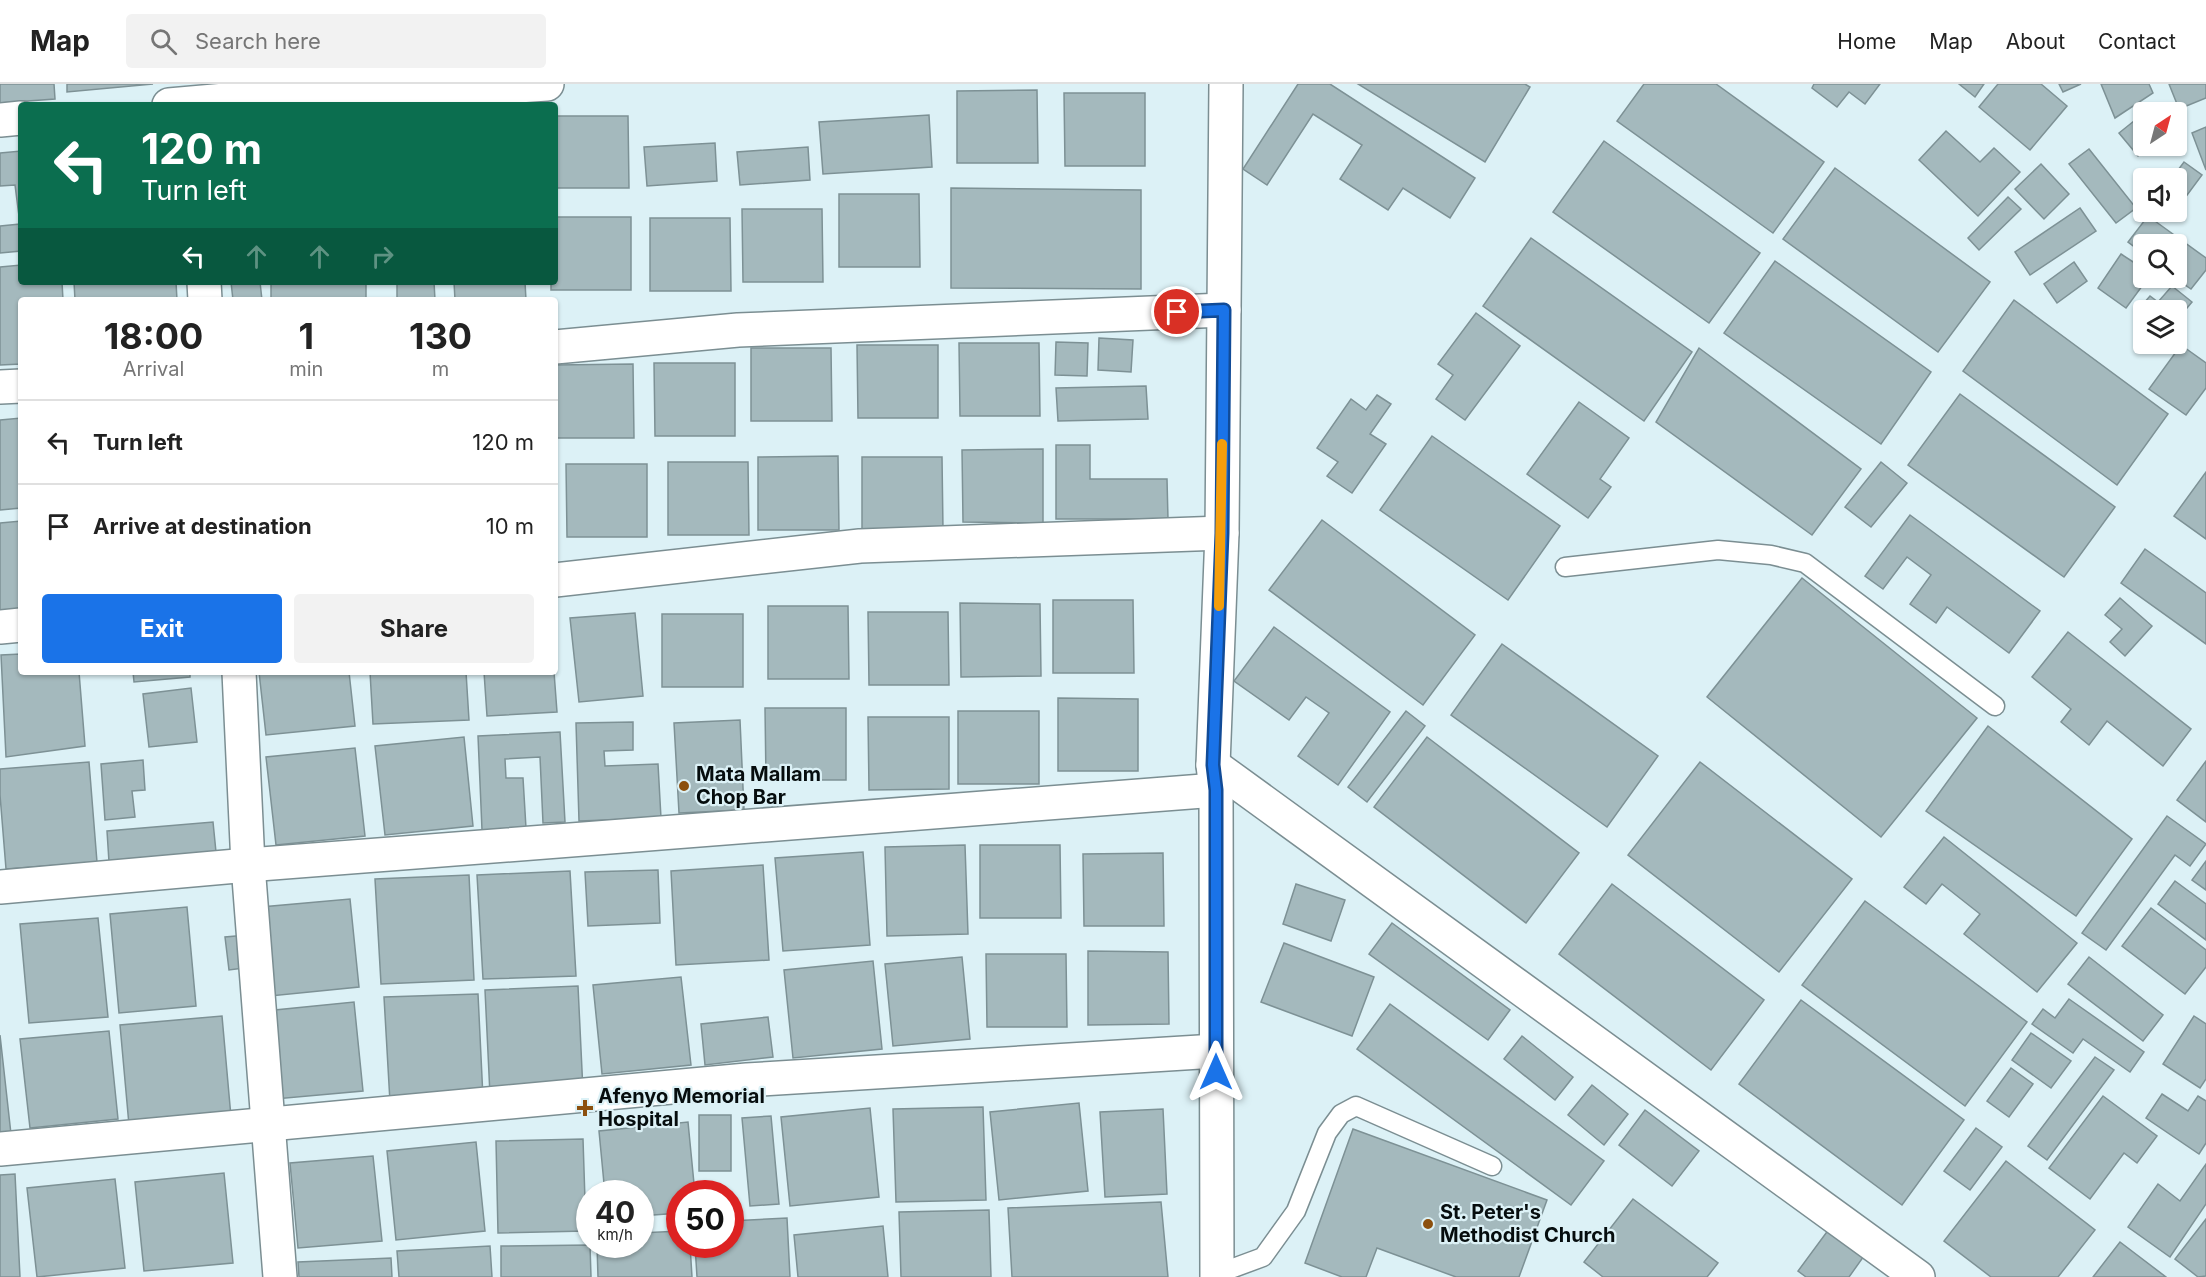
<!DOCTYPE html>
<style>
:root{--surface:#fff;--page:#f2f2f2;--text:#222;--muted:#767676;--line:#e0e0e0;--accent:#1a73e8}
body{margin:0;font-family:Inter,sans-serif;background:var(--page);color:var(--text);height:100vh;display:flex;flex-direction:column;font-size:22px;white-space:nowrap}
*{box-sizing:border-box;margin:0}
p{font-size:20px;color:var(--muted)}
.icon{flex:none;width:33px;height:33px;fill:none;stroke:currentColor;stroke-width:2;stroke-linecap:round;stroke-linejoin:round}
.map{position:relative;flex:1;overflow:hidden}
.sheet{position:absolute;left:18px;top:213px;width:540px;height:378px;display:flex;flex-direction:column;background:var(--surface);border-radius:6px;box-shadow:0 2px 4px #0004}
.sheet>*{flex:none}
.banner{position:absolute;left:18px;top:18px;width:540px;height:183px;border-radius:6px;box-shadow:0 2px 4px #0004;background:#0b6e4f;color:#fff;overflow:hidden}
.needle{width:39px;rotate:36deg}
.fabs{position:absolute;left:2133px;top:18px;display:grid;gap:12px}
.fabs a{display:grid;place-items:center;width:54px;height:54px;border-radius:6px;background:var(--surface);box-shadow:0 2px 4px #0004;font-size:30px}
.speed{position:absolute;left:576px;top:1096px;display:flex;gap:12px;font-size:30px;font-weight:700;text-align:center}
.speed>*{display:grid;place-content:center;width:78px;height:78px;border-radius:50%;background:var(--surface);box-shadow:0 2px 4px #0004;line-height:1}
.speed small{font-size:15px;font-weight:400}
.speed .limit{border:9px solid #d22;background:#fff;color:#111}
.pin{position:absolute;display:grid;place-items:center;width:51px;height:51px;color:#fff;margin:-26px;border:3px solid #fff;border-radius:50%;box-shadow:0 2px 6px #0007}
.me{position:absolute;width:66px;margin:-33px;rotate:0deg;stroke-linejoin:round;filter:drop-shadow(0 0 4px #0008)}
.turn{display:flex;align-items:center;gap:21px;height:126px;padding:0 24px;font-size:27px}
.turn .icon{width:78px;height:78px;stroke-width:2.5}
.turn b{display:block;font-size:42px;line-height:51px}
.lanes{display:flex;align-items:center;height:57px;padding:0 24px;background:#0003;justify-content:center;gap:30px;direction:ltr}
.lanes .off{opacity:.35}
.eta{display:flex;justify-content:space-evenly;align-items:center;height:102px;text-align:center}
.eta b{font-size:36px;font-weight:700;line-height:42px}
.primary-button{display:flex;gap:12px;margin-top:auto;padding:12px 24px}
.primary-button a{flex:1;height:69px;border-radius:6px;background:var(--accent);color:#fff;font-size:24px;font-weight:700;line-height:69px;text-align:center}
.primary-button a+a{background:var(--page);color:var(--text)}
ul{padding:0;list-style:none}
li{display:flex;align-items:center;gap:18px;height:84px;padding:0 24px;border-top:2px solid var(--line)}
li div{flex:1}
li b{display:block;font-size:22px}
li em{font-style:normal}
header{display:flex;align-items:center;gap:36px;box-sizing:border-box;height:84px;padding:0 30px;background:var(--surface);border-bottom:2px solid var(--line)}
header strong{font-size:28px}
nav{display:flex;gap:33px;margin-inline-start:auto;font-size:21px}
.search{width:420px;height:54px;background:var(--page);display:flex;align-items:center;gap:15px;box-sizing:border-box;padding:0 21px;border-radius:6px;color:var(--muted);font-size:22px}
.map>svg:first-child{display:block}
.building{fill:#a4b9bd;stroke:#7d9195;stroke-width:1.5}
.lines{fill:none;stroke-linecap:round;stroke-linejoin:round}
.lane-casing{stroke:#7b8e92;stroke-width:21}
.street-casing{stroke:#7b8e92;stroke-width:36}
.secondary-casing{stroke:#7b8e92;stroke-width:36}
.lane{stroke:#fff;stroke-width:18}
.street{stroke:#fff;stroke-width:33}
.secondary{stroke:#fff;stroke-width:33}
.route-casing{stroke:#114b97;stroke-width:15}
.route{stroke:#1a73e8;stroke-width:10}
.slow{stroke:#f59e0b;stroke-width:10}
.poi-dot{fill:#8c500e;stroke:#dcf1f6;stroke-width:2}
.labels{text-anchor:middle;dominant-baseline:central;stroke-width:4.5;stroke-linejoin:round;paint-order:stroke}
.poi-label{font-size:20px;font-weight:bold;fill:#060d0e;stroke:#dcf1f6;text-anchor:start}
</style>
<header>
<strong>Map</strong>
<div class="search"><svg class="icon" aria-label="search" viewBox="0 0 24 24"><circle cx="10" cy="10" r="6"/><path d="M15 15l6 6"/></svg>Search here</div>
<nav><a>Home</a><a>Map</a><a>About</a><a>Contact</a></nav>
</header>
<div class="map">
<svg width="2206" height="1193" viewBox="0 0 2206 1193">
<rect width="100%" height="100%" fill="#dcf1f6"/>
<g class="building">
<polygon points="0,0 54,0 55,15 0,19"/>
<polygon points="67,0 153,0 67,8"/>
<polygon points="1298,0 1330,0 1475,94 1450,134 1403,104 1388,126 1340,95 1362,61 1313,30 1267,101 1243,85"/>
<polygon points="1358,0 1525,0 1530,3 1485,78"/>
<polygon points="1644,0 1716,0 1824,78 1773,149 1617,37"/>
<polygon points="1814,0 1880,0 1865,20 1849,8 1837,23 1812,4"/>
<polygon points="1959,0 1984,0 1975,13"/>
<polygon points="1998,0 2041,0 2067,22 2030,66 1979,23"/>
<polygon points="2059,0 2081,0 2063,8"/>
<polygon points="2101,0 2149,0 2153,9 2115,34"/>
<polygon points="2169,0 2206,0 2206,14 2179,25"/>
<polygon points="1037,6 1038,79 957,79 957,7"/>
<polygon points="1064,9 1145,9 1145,82 1065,82"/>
<polygon points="2153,21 2160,28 2144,28"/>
<polygon points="2144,29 2144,62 2150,62 2138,72 2119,49"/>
<polygon points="929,31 932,83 823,90 819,38"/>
<polygon points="555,32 628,32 629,104 555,104"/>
<polygon points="2206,43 2206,86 2192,49"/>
<polygon points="1946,47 1980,78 1994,64 2020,88 1978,132 1919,76"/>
<polygon points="1604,57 1760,169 1709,239 1553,128"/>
<polygon points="715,59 717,97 647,102 644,63"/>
<polygon points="808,63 810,96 740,101 737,68"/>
<polygon points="2089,65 2136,124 2116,139 2069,80"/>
<polygon points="21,67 21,167 0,169 0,142 20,140 15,101 0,102 0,69"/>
<polygon points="2184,78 2202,91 2176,126 2176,94 2172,94"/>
<polygon points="2041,80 2069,110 2044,135 2015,105"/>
<polygon points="1835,84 1990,198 1938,268 1783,155"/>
<polygon points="951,104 1141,106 1141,205 951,204"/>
<polygon points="839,110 919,110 920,183 839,183"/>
<polygon points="2008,113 2021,125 1979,166 1968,154"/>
<polygon points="2080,124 2096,147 2030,191 2015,168"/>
<polygon points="742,125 822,125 823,198 743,198"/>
<polygon points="2155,128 2175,128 2168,137"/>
<polygon points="2148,132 2206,174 2206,186 2191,205 2175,194 2176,160 2144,160 2144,170 2128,158"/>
<polygon points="555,133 631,133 631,206 551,206 551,198 555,198"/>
<polygon points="650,134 730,134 731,207 650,207"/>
<polygon points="1531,154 1692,268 1644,337 1483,222"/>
<polygon points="2121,170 2144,185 2144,194 2148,194 2126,224 2098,204"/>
<polygon points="1775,177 1931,288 1881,360 1724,249"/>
<polygon points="2074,178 2087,197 2057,219 2044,200"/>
<polygon points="21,181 21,198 62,198 63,216 21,216 21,280 0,281 0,183"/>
<polygon points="74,198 176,198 177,216 75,216"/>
<polygon points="231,198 260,198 262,216 233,216"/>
<rect x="271" y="198" width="95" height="18"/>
<polygon points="397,198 434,198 435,216 397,216"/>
<polygon points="454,198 525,198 526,216 455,216"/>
<polygon points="2172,202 2192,218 2176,237 2176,226 2144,226 2144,231 2138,226 2150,212 2158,218"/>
<polygon points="2014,216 2168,330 2117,401 1963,287"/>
<polygon points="1476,229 1520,262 1465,336 1436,315 1453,291 1438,280"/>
<polygon points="1099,254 1133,256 1131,288 1098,286"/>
<polygon points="1056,258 1088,259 1087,292 1055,291"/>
<polygon points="959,259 1039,259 1040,332 960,332"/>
<polygon points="857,261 938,261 938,334 858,334"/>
<polygon points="2181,261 2206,279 2206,304 2186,331 2149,305"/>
<polygon points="751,264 831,264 832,337 751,337"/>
<polygon points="1699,264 1861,385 1812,451 1656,338"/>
<polygon points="654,279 735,279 735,352 655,352"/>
<polygon points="633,280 634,354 555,354 555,281"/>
<polygon points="1146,302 1148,335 1058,337 1056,304"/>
<polygon points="1960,310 2115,423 2064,493 1908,381"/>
<polygon points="1377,311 1391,320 1370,350 1386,360 1352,409 1327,392 1338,378 1317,364 1351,315 1366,326"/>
<polygon points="1579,318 1629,354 1600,395 1611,403 1588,434 1527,390"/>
<polygon points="21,334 21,424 0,426 0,336"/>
<polygon points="1432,352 1560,442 1508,516 1380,426"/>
<polygon points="1056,361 1090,361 1090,395 1167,395 1168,435 1056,435"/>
<polygon points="1043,365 1043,439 963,438 962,366"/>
<polygon points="838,372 839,446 758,446 758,373"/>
<polygon points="862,373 942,373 943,446 862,446"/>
<polygon points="668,378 748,378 749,451 668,451"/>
<polygon points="1881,378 1907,399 1871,443 1845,423"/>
<polygon points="566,380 647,380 647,453 567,453"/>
<polygon points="2206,388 2206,455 2174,432"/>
<polygon points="1910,431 2040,527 2009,569 1947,523 1936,539 1910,520 1931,491 1907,473 1883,505 1865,492"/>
<polygon points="1322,436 1475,551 1423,621 1269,506"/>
<polygon points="21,437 21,526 0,528 0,439"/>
<polygon points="2145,465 2206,509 2206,560 2121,499"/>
<polygon points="1802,494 1977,634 1881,753 1707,613"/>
<polygon points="2120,514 2152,542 2125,572 2110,558 2122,545 2105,531"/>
<polygon points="1053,516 1133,516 1134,589 1053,589"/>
<polygon points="960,519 1040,520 1041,592 961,593"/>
<polygon points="768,522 848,522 849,595 768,595"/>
<polygon points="868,528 948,528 949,601 869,601"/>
<polygon points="635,529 643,612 579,618 570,534"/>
<rect x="662" y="530" width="81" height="73"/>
<polygon points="1274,543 1390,628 1338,701 1298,672 1329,629 1306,613 1289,636 1234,597"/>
<polygon points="2068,548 2191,645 2163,682 2107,637 2089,661 2061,638 2071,625 2032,593"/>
<polygon points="1502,560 1658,672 1607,743 1451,631"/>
<polygon points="21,570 21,588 79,588 85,662 6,673 1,571"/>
<polygon points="133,588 190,588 190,593 134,598"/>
<polygon points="259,588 349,588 355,642 266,651"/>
<polygon points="370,588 466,588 469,636 373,640"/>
<polygon points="484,588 554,588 557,628 487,632"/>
<polygon points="191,604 197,658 149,663 143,610"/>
<polygon points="1058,614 1138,615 1138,687 1058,687"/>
<polygon points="765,624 846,624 846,696 766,696"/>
<rect x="958" y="627" width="81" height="73"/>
<polygon points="1406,627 1425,642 1367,718 1348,703"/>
<polygon points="868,633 949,633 949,705 869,706"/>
<polygon points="740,636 744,726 679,729 674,639"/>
<polygon points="633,638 633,666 604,667 605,682 658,680 661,734 579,737 576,639"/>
<polygon points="1988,642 2132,755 2076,832 1926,727"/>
<polygon points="560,648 565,738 543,739 540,673 505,675 506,694 523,694 526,744 482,746 478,652"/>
<polygon points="464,653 473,742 385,751 375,662"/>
<polygon points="1427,653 1579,769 1526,839 1374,723"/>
<polygon points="355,664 365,752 276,761 266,673"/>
<polygon points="143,676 145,706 132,707 135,733 105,736 101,680"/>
<polygon points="2206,677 2206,738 2177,716"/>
<polygon points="89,678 97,778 6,785 0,711 0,685"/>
<polygon points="1700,678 1852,795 1779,888 1628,771"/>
<polygon points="2167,732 2206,760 2190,782 2175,771 2106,866 2082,849"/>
<polygon points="213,738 216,768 109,778 107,747"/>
<polygon points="1944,753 2077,859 2037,908 1964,850 1980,830 1942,800 1926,820 1904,803"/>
<polygon points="965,761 968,850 887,852 885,763"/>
<polygon points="980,761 1060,761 1061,834 980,834"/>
<polygon points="863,768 870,861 783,867 775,774"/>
<polygon points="1163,769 1164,842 1084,842 1083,770"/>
<polygon points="2206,777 2206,806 2192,796"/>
<polygon points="763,781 769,876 676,881 671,787"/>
<polygon points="658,786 660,839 588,842 585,788"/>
<polygon points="570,787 576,892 483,895 477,791"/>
<polygon points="469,791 474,896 381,900 375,795"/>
<polygon points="2175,797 2206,820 2206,856 2158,820"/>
<polygon points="1296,800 1345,816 1331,857 1283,840"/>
<polygon points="1612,800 1764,916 1711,986 1559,870"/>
<polygon points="350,815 359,903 270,912 261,823"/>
<polygon points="1865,817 2027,938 1965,1022 1802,901"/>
<polygon points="187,823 196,922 119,929 110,830"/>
<polygon points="2151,824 2206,866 2206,883 2185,910 2122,862"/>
<polygon points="98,834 108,933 29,939 20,840"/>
<polygon points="1392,839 1510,926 1488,956 1369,870"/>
<polygon points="247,851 251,883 229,886 225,853"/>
<polygon points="1284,859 1374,893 1352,952 1261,918"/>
<polygon points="1088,867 1168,868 1169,940 1088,941"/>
<polygon points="986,870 1066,870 1067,943 987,943"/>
<polygon points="962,873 970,955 893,962 885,880"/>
<polygon points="2089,873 2163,931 2143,957 2068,900"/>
<polygon points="873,877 882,965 793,974 784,886"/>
<polygon points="681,893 691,981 602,990 593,901"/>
<polygon points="578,902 583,1007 490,1011 485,906"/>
<polygon points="478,910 483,1014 390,1018 384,913"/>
<polygon points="2069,915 2144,968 2130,988 2083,955 2073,969 2032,940 2043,925 2055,934"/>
<polygon points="1801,916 1964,1036 1902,1121 1739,1000"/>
<polygon points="354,918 363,1007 275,1015 265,927"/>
<polygon points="1390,920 1604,1077 1571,1121 1357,965"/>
<polygon points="222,932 231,1033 129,1041 120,941"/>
<polygon points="2194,932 2206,940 2206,995 2200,1004 2163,980"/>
<polygon points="768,933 773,973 705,981 701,940"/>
<polygon points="109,947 118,1035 30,1044 20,955"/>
<polygon points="2031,949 2071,977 2051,1004 2012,976"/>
<polygon points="0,951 11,1050 0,1051"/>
<polygon points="1522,952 1573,993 1555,1016 1504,975"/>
<polygon points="2095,973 2114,986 2047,1076 2028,1062"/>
<polygon points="2011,984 2033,1000 2009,1033 1987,1017"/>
<polygon points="1592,1001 1628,1030 1604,1061 1568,1031"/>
<polygon points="2162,1010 2188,1027 2198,1012 2206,1017 2206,1059 2199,1070 2146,1034"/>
<polygon points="2103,1012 2157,1052 2137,1079 2124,1069 2090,1115 2049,1084"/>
<polygon points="1079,1019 1088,1107 999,1116 990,1028"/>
<polygon points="983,1023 986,1116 896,1118 893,1025"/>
<polygon points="870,1024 879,1113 790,1122 781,1033"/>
<polygon points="1163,1025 1167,1110 1105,1113 1100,1028"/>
<polygon points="1645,1026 1699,1067 1672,1102 1619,1061"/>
<rect x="699" y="1031" width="32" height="56"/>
<polygon points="771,1032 779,1120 750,1122 742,1034"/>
<polygon points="688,1038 695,1110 680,1110 680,1129 640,1132 640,1110 605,1110 599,1047"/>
<polygon points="1976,1044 2002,1063 1970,1106 1944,1087"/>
<polygon points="1353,1045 1547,1116 1519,1193 1456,1193 1377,1164 1366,1193 1342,1193 1305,1179"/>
<polygon points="583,1055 586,1147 498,1149 496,1057"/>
<polygon points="476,1058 485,1147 396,1156 387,1067"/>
<polygon points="373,1072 382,1157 298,1164 290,1079"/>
<polygon points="2006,1077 2095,1146 2058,1193 1991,1193 1944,1157"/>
<polygon points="2206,1080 2206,1120 2170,1173 2128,1143 2158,1100 2180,1117"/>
<polygon points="224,1089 233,1179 144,1187 135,1098"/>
<polygon points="15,1090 20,1193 0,1193 0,1091"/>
<polygon points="115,1095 125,1184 37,1193 27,1104"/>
<polygon points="1633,1115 1718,1179 1707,1193 1603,1193 1584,1178"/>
<polygon points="1161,1118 1168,1193 1012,1193 1008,1124"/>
<polygon points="989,1126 991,1193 901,1193 899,1128"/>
<polygon points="787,1134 790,1193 697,1193 695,1161 730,1161 730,1137"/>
<polygon points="2206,1135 2206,1192 2198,1193 2175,1175"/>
<polygon points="883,1142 888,1193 798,1193 794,1151"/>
<polygon points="1829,1145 1864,1172 1849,1193 1806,1193 1798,1187"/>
<polygon points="680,1147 680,1161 690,1161 692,1193 598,1193 597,1161 640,1161 640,1149"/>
<polygon points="2120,1158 2166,1193 2093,1193"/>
<polygon points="590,1161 591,1193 501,1193 501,1162"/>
<polygon points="490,1162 492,1193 399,1193 397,1167"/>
<polygon points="391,1174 392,1193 299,1193 298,1178"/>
</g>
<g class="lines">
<defs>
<g id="lane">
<polyline points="1565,483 1718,466 1771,471 1805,479 1995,622"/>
<polyline points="1217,1190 1263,1173 1296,1127 1327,1049 1341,1030 1356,1022 1492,1082"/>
</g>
<g id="street">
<polyline points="169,21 303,9 487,4 547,0"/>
<polyline points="0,36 21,34"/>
<polyline points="204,198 205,216"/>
<polyline points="555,263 738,246 1224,226"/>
<polyline points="0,303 21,302"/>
<polyline points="555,496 860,462 1222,449"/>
<polyline points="0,543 21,541"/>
<polyline points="239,588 248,781 280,1193"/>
<polyline points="1213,681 1918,1193"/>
<polyline points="0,803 248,781 1216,706"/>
<polyline points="0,1065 747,996 1216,967"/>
</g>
<polyline id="secondary" points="1217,1193 1216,706 1213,681 1222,449 1226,0"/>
</defs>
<use href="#lane" class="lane-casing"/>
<use href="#street" class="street-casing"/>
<use href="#secondary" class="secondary-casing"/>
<use href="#lane" class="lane"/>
<use href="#street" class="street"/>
<use href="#secondary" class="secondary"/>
</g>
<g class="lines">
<defs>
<polyline id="route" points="1177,228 1224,226 1222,449 1213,681 1216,706 1216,988"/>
</defs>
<use href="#route" class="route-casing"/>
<use href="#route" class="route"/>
<polyline class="slow" points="1219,522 1222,360"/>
</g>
<g class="poi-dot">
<circle cx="684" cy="702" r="6"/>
<path d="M582 1015h6v6h6v6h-6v6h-6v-6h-6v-6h6z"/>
<circle cx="1428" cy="1140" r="6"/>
</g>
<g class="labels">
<g class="poi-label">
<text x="696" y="690">Mata Mallam<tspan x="696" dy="23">Chop Bar</tspan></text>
<text x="598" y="1012">Afenyo Memorial<tspan x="598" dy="23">Hospital</tspan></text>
<text x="1440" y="1128">St. Peter's<tspan x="1440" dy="23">Methodist Church</tspan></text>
</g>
</g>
</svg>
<div class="fabs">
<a><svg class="needle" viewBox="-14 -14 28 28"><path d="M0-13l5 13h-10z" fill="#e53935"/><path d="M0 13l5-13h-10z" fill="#767676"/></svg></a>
<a><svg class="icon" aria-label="sound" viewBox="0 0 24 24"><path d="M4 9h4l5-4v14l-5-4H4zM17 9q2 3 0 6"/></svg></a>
<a><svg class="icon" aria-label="search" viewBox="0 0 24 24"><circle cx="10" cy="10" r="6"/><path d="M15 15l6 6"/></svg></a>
<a><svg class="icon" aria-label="layers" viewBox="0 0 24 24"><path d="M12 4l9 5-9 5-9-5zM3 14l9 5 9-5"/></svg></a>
</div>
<div class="speed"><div>40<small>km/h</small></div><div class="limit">50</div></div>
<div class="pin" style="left:1177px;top:228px;background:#d93025"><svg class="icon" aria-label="arrive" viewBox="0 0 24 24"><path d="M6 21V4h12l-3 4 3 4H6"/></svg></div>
<svg class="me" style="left:1216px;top:988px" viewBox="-20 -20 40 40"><path d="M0-17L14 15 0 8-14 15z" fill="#1a73e8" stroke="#fff" stroke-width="4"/></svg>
<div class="banner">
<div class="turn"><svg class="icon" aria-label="left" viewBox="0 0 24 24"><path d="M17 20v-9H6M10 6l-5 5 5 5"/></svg><div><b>120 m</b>Turn left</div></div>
<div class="lanes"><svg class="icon" aria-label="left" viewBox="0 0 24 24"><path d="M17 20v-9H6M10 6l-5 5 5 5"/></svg><svg class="icon off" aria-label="ahead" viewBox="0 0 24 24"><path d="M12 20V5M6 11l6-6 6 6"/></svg><svg class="icon off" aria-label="ahead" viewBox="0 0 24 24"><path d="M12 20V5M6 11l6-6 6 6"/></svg><svg class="icon off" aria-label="right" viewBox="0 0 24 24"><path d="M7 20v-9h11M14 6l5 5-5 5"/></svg></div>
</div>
<section class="sheet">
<div class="eta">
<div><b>18:00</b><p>Arrival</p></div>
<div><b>1</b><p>min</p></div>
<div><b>130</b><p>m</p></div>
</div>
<ul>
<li><svg class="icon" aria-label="left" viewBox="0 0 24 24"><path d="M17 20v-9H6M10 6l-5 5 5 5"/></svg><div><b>Turn left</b></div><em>120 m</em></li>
<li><svg class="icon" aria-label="arrive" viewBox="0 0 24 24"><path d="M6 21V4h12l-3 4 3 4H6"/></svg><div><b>Arrive at destination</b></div><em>10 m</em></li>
</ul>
<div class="primary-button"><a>Exit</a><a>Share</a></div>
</section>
</div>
